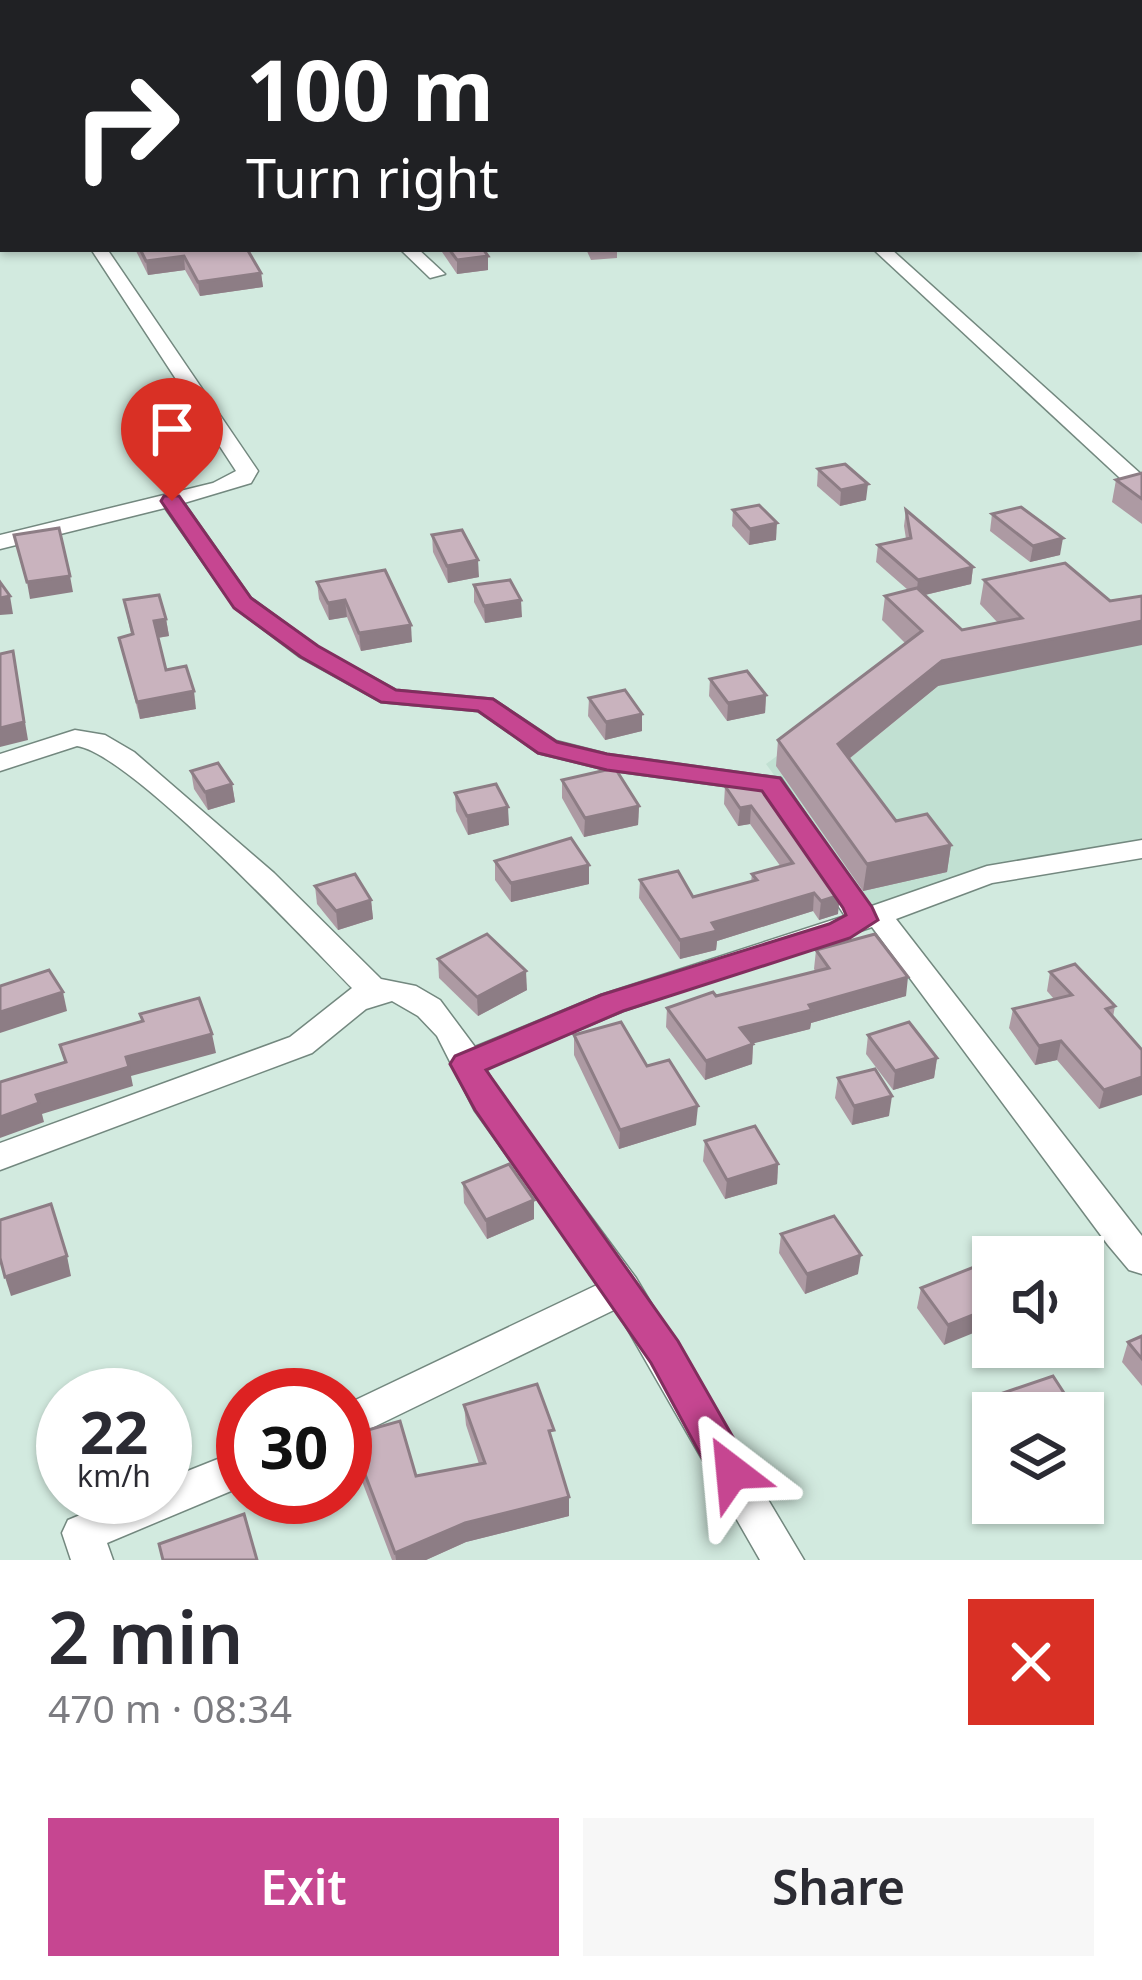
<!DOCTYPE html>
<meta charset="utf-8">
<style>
:root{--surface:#fff;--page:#f7f7f7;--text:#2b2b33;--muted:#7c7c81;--accent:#c64691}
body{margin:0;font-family:"Noto Sans",sans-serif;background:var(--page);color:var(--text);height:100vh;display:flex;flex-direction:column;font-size:45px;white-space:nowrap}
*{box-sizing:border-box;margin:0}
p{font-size:39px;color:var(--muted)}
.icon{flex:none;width:66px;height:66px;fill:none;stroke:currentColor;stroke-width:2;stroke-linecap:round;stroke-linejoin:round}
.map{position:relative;height:1560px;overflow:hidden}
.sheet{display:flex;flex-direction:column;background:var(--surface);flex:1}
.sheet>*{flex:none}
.banner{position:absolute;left:0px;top:0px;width:1143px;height:252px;box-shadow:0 3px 9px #0004;background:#202124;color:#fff;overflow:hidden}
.fabs{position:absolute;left:972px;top:1236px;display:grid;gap:24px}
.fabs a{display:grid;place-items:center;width:132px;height:132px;border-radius:0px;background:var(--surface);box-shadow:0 3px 9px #0004;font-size:60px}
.speed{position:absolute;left:36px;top:1368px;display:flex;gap:24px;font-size:60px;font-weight:700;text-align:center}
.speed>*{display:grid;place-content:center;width:156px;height:156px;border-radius:50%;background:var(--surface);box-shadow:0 3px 9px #0004;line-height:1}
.speed small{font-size:30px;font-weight:400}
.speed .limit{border:18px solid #d22;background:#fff;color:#111}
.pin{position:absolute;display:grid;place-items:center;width:102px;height:102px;color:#fff;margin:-123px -51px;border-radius:50% 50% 50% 0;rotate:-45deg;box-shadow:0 0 12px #0007}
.pin .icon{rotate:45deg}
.me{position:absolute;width:132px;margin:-66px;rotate:331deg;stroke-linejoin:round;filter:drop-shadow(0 0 9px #0008)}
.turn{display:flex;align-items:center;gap:42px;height:252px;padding:0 48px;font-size:54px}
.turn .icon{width:156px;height:156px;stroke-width:2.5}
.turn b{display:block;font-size:84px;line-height:102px}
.round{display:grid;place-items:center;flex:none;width:126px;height:126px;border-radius:0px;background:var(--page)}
.overview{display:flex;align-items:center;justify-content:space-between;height:204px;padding:0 48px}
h1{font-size:72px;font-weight:600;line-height:90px}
.primary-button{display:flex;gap:24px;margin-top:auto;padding:24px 48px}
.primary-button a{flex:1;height:138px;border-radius:0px;background:var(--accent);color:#fff;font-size:48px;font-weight:600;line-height:138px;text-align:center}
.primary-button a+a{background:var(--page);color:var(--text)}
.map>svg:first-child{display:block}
.built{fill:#c1e0d2}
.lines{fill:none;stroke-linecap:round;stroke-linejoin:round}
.minor-casing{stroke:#73887f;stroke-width:3}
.secondary-casing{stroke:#73887f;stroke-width:3}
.minor{fill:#fff;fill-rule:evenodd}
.secondary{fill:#fff;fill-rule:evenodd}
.wall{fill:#ad9aa3}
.shaded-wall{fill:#8d7d85}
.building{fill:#c9b3be;stroke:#8d7d85;stroke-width:3}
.route{fill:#c64691;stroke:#812e5e;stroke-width:3}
</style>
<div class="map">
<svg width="1142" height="1560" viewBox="0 0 1142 1560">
<rect width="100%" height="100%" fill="#d2eadf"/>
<polygon class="built" points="1142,617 1142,843 971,872 870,906 766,764 900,666"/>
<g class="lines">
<defs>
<g id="minor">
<polygon points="623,0 661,0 658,3"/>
<rect x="1140" y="82" width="2" height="8"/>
<path d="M91 249H107L258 471 251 483 184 503 251 598 318 647 396 690 493 699 556 741 607 754 781 778 869 907 987 866 1142 840V858L992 883 896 919 1142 1236V1274L1129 1270 1108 1245 872 927 623 1011 486 1069 500 1094 636 1278 804 1560H760L616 1309 345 1441V1405L599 1284 475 1111 437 1036 418 1016 392 1001 366 1009 312 1053 0 1170V1143L290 1037 352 988C306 941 131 754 77 746L0 771V754L75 730 105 735 134 752 274 873 381 979 416 986 440 1000 475 1047 601 995 845 916 762 791 607 770 538 753 478 711 381 702 300 657 235 608 165 508 0 549V535L213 483 236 471Z"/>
<polygon points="400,249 418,249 445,274 430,278"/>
<polygon points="873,249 891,249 1142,475 1142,492 1134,491"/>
<polygon points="243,1449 243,1486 107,1543 113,1560 71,1560 62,1533 68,1520 124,1497 165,1497 165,1480"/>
</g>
<rect id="secondary" x="407" y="0" width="18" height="3"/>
</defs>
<use href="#minor" class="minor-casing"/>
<use href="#secondary" class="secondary-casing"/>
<use href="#minor" class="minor"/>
<use href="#secondary" class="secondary"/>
</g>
<g class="wall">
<polygon points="491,0 623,0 622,3 496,3"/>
<polygon points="641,0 855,0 860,3 641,3"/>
<polygon points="135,249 247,249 261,273 263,287 200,296 185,270 148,275"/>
<polygon points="440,249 483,249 488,270 457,274"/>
<polygon points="586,249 617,249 617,258 591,260"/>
<polygon points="818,469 866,500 840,506 817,486"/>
<polygon points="1142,473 1142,524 1112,502 1116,480"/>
<polygon points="733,510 776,540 749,545 732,526"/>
<polygon points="906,510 973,567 971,584 925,595 962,630 998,623 980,604 984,580 1110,601 938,686 849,759 896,821 951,845 947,872 863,891 776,766 778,740 905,643 882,620 885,596 908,590 876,562 878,545 906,539 904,526"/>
<polygon points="992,514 1060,555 1030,562 990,531"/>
<polygon points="432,535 479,577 448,583 433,552"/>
<polygon points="317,582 412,642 361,651 347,617 329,620 319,599"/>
<polygon points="474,585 522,617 485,623 474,602"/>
<polygon points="124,600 166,619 169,636 158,638 166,670 196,709 140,719 119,638 131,634"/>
<polygon points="710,679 766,695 765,713 727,721 709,696"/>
<polygon points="589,698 642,714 642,731 605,740 588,716"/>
<polygon points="191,771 232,784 235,802 208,810 194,789"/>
<polygon points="762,778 838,914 819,920 813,911 717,941 716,950 680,959 639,898 640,880 693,897 751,882 752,874 781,867 750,824 738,826 724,804 725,786"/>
<polygon points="562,780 639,806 638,825 584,837 562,798"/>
<polygon points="455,793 509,825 468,835 456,811"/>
<polygon points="495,861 589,865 589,884 511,902 495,880"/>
<polygon points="315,886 371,900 373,919 338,930 317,904"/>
<polygon points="816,950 906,996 811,1023 810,1029 753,1043 752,1064 705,1080 666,1027 667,1008 816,972 814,969"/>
<polygon points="438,959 527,990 478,1016 439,978"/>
<polygon points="1050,972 1115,1006 1113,1017 1142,1050 1099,1109 1057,1060 1035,1065 1009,1028 1013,1009 1054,999 1047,991"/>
<polygon points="574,1035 647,1066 696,1125 619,1149 574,1055"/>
<polygon points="868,1035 937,1058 934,1078 893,1090 866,1054"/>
<polygon points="838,1078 889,1116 852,1125 835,1098"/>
<polygon points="705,1141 778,1164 777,1184 725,1199 703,1161"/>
<polygon points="463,1183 534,1200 534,1219 487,1239 464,1203"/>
<polygon points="781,1234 858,1274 805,1294 779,1253"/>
<polygon points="921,1288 993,1292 944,1345 917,1308"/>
<polygon points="1142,1336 1142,1386 1122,1362 1128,1342"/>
<polygon points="994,1396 1077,1413 993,1413 993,1420 990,1415"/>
<polygon points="464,1405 555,1449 569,1516 466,1542 426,1560 392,1560 352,1455 350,1435 416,1476 479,1464 466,1425"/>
</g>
<g class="shaded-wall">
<polygon points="555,0 622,0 622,3 523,3"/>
<polygon points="663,0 719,0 719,3 651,3 651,1"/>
<polygon points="0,238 3,238 3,249 11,249 11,251 0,252"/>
<polygon points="184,256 185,270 148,275 146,261"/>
<polygon points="488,256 488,270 457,274 457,260"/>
<polygon points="261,273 263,287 200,296 198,282"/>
<polygon points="868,484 866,500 840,506 841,490"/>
<polygon points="777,523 776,540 749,545 750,529"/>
<polygon points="1063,538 1060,555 1030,562 1033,546"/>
<polygon points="478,560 479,577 448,583 447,566"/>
<polygon points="973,567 971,584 916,597 918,580"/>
<polygon points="70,576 73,592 30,599 27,582"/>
<polygon points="10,596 13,614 0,615 0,598"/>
<polygon points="345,600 347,617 329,620 328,603"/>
<polygon points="521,600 522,617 485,623 484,606"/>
<polygon points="166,619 169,636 156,638 154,621"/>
<polygon points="1142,621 1142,645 938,686 835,770 838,744 942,661"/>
<polygon points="411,625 412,642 361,651 359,633"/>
<polygon points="13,651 28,740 0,747 0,728"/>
<polygon points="194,691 196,709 140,719 137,702"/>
<polygon points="766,695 765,713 727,721 728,703"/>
<polygon points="642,714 642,731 605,740 606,722"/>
<polygon points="232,784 235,802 208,810 205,792"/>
<polygon points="639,806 638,825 584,837 585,818"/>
<polygon points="751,806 750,824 738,826 740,808"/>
<polygon points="508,807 509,825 468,835 467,816"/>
<polygon points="951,845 947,872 863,891 867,864"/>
<polygon points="589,865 589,884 511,902 511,883"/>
<polygon points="814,893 813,911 717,941 716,950 680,959 680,940 712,923"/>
<polygon points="840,895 838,914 819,920 821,901"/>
<polygon points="371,900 373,919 338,930 336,911"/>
<polygon points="526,971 527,990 478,1016 477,997"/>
<polygon points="908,977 906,996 811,1023 810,1029 739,1047 740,1028 809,1005"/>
<polygon points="63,992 67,1011 0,1033 0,1012"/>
<polygon points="212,1034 216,1053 131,1076 133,1086 42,1114 44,1122 0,1138 0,1117 36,1095 126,1057"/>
<polygon points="1061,1041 1057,1060 1035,1065 1039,1046"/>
<polygon points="753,1044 752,1064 705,1080 706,1061"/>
<polygon points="937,1058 934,1078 893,1090 895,1071"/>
<polygon points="1142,1077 1142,1095 1099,1109 1104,1090"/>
<polygon points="892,1096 889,1116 852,1125 854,1106"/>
<polygon points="698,1106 696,1125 619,1149 620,1130"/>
<polygon points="778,1164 777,1184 725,1199 727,1180"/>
<polygon points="534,1200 534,1219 487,1239 486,1220"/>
<polygon points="861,1255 858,1274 805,1294 807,1274"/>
<polygon points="67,1256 71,1276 11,1296 5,1277"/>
<polygon points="993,1307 993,1325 944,1345 948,1325"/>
<polygon points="569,1497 569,1516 466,1542 426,1560 396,1560 395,1553 465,1523"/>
</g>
<g class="building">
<polygon points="81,0 279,0 282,3 83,3"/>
<polygon points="508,0 555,0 523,3 513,3"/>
<polygon points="731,0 855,0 860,3 736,3"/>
<polygon points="0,54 3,55 3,84 0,84"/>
<polygon points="0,216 3,221 3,238 0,238"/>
<polygon points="140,249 247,249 261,273 198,282 184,256 146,261"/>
<polygon points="449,249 483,249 488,256 457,260"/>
<polygon points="845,464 868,484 841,490 818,469"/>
<polygon points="1142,473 1142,499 1116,480"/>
<polygon points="759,505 777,523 750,529 733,510"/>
<polygon points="1021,507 1063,538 1033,546 992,514"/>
<polygon points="906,510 973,567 918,580 878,545 911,538"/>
<polygon points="59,528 70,576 27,582 14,535"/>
<polygon points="462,530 478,560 447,566 432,535"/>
<polygon points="1065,563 1110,601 1142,596 1142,621 942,661 838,744 896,821 927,814 951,845 867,864 778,740 922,631 885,596 917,588 962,630 1022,618 984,580"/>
<polygon points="385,570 411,625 359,633 345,600 328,603 317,582"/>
<polygon points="510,580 521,600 484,606 474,585"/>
<polygon points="0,582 10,596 0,598"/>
<polygon points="159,595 166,619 154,621 166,670 186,666 194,691 137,702 119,638 133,634 124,600"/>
<polygon points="13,651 24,722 0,728 0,654"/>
<polygon points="747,671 766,695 728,703 710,679"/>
<polygon points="625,690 642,714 606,722 589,698"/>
<polygon points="218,763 232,784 205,792 191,771"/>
<polygon points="615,768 639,806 585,818 562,780"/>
<polygon points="762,778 840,895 821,901 814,893 712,923 717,931 680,940 640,880 678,871 693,897 757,880 752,874 793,863 751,806 740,808 725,786"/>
<polygon points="496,784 508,807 467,816 455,793"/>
<polygon points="571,838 589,865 511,883 495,861"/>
<polygon points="355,874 371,900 336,911 315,886"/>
<polygon points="487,934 526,971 477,997 438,959"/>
<polygon points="875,934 908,977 809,1005 812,1010 740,1028 753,1044 706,1061 667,1008 713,992 716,996 829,968 816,950"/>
<polygon points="1075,964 1115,1006 1106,1009 1142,1050 1142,1077 1104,1090 1061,1041 1039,1046 1013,1009 1072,995 1050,972"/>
<polygon points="49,970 63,992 0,1012 0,986"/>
<polygon points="199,998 212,1034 126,1057 129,1067 36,1095 39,1103 0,1117 0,1082 66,1062 60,1045 143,1021 140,1014"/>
<polygon points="621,1022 647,1066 669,1060 698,1106 620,1130 574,1035"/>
<polygon points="909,1022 937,1058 895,1071 868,1035"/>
<polygon points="875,1069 892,1096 854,1106 838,1078"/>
<polygon points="755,1126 778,1164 727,1180 705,1141"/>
<polygon points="509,1164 534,1200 486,1220 463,1183"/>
<polygon points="51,1204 67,1256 5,1277 0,1258 0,1220"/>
<polygon points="834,1216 861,1255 807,1274 781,1234"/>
<polygon points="974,1267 993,1292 993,1307 948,1325 921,1288"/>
<polygon points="1142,1336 1142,1359 1128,1342"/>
<polygon points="1053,1376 1077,1413 1005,1413 994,1396"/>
<polygon points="537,1384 554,1430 549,1431 569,1497 465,1523 395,1553 350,1435 400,1421 416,1476 485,1463 464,1405"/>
<polygon points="244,1514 257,1560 163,1560 159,1544"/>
</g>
<polygon class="route" points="164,496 179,496 251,598 318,646 396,690 493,699 557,742 607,754 780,778 872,907 878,920 850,938 623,1011 486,1070 678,1341 746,1460 752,1472 746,1485 732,1491 717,1485 651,1363 475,1110 450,1064 455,1056 601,995 829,924 846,915 843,908 762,791 607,770 538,753 478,711 381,702 301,657 234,608 161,501"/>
</svg>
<div class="fabs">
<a><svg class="icon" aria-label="sound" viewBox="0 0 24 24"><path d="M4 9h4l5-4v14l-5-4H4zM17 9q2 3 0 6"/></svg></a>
<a><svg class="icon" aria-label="layers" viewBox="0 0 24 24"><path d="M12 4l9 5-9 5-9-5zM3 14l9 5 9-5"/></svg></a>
</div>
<div class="speed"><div>22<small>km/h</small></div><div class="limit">30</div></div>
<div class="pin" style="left:172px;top:501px;background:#d93025"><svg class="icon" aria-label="arrive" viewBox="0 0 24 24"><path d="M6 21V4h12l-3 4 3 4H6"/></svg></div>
<svg class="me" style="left:732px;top:1472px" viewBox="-20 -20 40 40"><path d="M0-17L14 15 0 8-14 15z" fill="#c64691" stroke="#fff" stroke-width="4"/></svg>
<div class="banner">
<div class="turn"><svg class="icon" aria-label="right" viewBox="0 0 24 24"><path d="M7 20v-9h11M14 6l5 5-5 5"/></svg><div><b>100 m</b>Turn right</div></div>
</div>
</div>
<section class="sheet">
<div class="overview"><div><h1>2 min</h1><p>470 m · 08:34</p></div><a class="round" style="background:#d93025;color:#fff"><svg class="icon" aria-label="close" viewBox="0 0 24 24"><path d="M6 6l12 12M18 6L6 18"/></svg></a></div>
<div class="primary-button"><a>Exit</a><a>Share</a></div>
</section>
